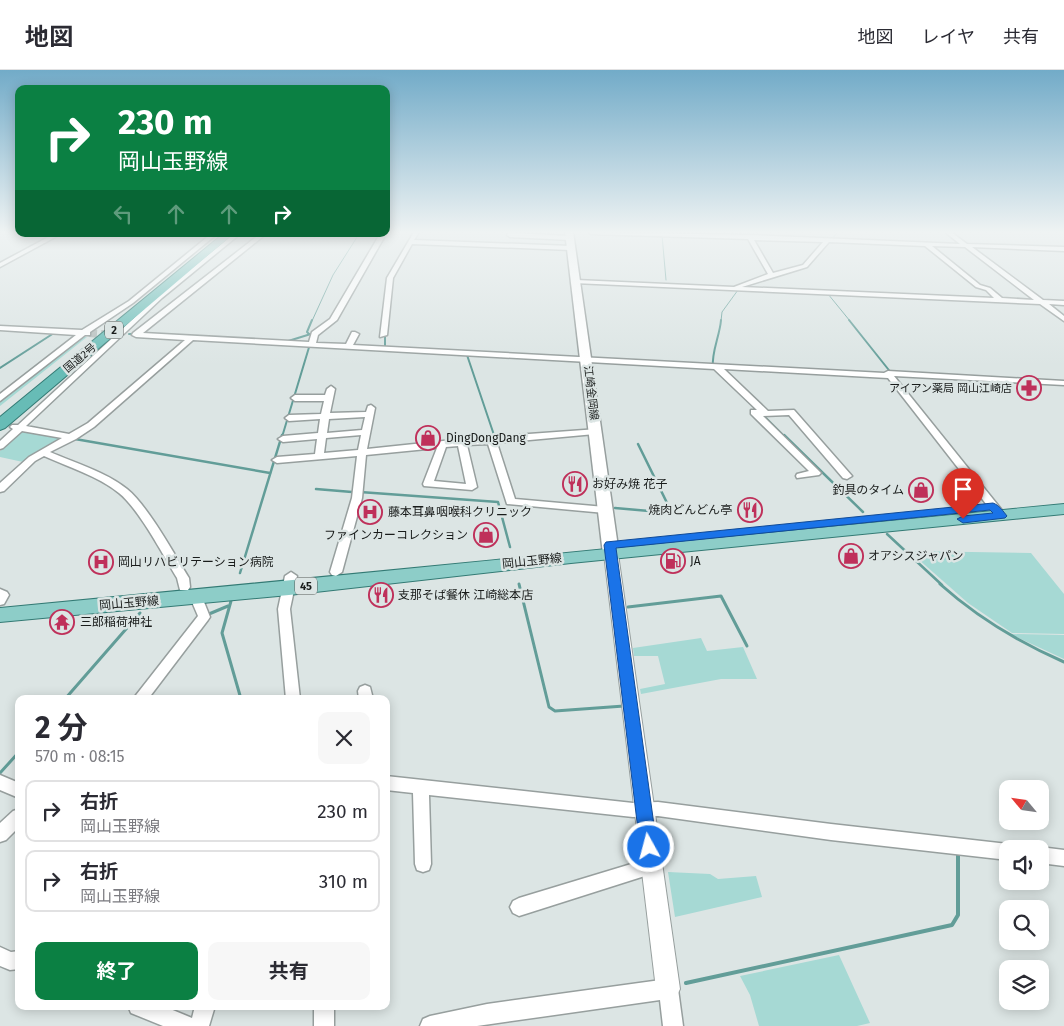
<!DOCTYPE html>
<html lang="ja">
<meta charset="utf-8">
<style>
:root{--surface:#fff;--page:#f7f7f7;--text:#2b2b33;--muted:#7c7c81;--line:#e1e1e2;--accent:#0b8043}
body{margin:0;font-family:"Fira Sans","Noto Sans JP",sans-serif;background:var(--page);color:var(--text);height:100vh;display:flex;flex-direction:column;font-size:19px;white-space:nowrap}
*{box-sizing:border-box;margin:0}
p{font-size:16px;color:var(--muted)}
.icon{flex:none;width:28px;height:28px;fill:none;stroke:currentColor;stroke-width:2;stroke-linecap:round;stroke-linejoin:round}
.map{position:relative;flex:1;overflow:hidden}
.sheet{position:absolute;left:15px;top:625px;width:375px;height:315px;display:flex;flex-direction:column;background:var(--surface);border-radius:10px;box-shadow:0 2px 12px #0003}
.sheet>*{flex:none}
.hud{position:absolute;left:15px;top:15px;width:375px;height:152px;border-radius:10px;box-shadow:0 2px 12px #0003;background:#0b8043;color:#fff;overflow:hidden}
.needle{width:32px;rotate:299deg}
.fabs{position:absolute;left:999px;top:710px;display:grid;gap:10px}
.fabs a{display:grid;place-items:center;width:50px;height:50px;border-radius:10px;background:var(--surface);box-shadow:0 2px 12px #0003;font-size:25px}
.pin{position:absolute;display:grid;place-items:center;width:42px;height:42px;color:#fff;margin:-51px -21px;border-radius:50% 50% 50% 0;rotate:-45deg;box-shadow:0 0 5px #0007}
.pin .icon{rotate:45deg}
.me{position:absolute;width:55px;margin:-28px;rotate:353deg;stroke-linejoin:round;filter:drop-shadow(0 0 4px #0008)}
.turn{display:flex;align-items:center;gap:18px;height:105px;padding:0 20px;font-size:22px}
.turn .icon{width:65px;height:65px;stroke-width:2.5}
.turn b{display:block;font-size:35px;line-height:42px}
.lanes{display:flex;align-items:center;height:48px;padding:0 20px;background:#0003;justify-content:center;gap:25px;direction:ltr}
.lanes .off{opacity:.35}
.round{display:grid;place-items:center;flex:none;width:52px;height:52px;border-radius:10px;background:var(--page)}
.headline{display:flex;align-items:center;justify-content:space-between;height:85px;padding:0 20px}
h1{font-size:30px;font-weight:700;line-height:38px}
.button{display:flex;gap:10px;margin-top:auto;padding:10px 20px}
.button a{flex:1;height:58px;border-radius:10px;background:var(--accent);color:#fff;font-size:20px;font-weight:700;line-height:58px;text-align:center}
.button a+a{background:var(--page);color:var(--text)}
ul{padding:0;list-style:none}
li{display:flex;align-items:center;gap:15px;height:62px;margin:0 10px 8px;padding:0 10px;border:2px solid var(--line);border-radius:10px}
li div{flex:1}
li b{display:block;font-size:19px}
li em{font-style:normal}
header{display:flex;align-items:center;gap:30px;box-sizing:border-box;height:70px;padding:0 25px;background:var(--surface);border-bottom:1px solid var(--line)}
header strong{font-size:24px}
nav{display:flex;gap:28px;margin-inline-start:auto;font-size:18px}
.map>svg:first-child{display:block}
.green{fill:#a6d9d4}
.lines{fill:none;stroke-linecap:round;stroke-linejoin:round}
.stream-far4{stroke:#629d98;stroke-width:1}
.stream-far3{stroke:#629d98;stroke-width:2}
.stream-far2{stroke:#629d98;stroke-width:2.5}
.stream-far1{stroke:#629d98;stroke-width:3}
.stream{stroke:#629d98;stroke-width:4}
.minor-tunnel{stroke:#b5bdbc;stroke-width:8;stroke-dasharray:8 4;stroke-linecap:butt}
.minor-casing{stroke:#979f9e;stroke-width:3}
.tertiary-casing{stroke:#979f9e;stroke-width:2}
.secondary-casing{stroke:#979f9e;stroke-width:3}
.primary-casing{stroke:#337a74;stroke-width:2}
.trunk-casing{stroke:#337a74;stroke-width:2}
.minor{fill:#fff;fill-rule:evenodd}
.tertiary{fill:#fff;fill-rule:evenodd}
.secondary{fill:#fff;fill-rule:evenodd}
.primary{fill:#8dcdc8;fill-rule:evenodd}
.trunk{fill:#67bcb6;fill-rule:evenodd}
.route{fill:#1a73e8;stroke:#114b97}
.labels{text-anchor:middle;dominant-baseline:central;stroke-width:5;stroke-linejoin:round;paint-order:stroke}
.shield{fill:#dce5e4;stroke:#545857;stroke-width:1}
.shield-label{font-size:11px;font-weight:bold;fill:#191c1b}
.far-street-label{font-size:11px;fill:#191c1b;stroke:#dce5e4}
.far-poi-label{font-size:11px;fill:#191c1b;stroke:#dce5e4;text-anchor:end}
.poi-label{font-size:12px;fill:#191c1b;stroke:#dce5e4;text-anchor:start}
.street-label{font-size:12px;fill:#191c1b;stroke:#dce5e4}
</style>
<header>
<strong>地図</strong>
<nav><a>地図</a><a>レイヤ</a><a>共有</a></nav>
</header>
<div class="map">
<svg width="1064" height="956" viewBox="0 0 1064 956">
<rect width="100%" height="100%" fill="#dce5e4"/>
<g class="green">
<polygon points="81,267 87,267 0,336 0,330"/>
<polygon points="24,360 66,368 30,387 23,392 0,387 0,381"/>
<polygon points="909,481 1031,483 1064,524 1064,564 1012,563 968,533"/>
<polygon points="1010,564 1064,565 1064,589"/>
<polygon points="701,568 707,581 743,577 757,609 721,609 641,624 640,619 665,614 658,586 634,586 633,578"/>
<polygon points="668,802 710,804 718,809 756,806 762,827 675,847"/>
<polygon points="839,885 870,953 857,956 759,956 750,925 740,906"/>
</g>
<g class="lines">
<g class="stream-far4">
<polyline points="618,162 672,164"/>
<polyline points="662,165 666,210"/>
<polyline points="800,199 808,196 838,162"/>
<polyline points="831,224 828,224 850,251"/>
<polyline points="312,251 333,205 359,164"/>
<polyline points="721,251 722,242 738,220"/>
</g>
<g class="stream-far3">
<polyline points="849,250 892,304"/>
<polyline points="129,264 135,264"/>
<polyline points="309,264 307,262 312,250"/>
<polyline points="385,264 385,277"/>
<polyline points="285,272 314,263"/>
<polyline points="467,285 494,365"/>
<path d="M713 297C711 283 720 265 721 250"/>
<polyline points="0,298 54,263"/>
<polyline points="762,344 785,367"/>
<polyline points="282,367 310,274"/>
</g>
<g class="stream-far2">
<polyline points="784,365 863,442"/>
<polyline points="75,369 270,403"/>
<polyline points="638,374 672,443"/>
<polyline points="316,419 352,422"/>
<polyline points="360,422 498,432 510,477"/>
<polyline points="615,438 672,443"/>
<polyline points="887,464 942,515"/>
<polyline points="240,503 282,365"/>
</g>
<g class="stream-far1">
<polyline points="519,514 549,637 555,641 624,636"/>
<path d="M940 514C978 548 1018 572 1064 592"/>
<polyline points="231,531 222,563 241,629"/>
<polyline points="628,537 721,526 747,576"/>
<polyline points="209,544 228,536"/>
<polyline points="65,629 140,543"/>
<polyline points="0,703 19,682"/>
</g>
<polyline class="stream" points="686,913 952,855 958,845 958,783"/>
<polyline class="minor-tunnel" points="89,263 114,265"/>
<defs>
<g id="minor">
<polygon points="414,162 419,162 414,170 571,176 574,178 571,180 412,174 393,208 387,265 380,267 387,208"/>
<polygon points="509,162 513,162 513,163 570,166 573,168 570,170 510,167 507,165"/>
<path d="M588 162 750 165 960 174 945 162H951L967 174 1064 177V181L972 177 1043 230 1064 231V235L1049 234 1064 246V251L1040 234 574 213V211L576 210 734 217 768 204 748 169 591 164ZM754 170 823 172 803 195 773 203ZM829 172 925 176 976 217 986 220 994 228 742 217 807 197ZM932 176 965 177 1034 230 1002 228 990 218 980 215Z"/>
<polygon points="54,164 61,164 0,197 0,193"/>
<polygon points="211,164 217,164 133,233 90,262 90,265 85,265 0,331 0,324 76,265 0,260 0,256 82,260 129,231"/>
<path d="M234 164H240L162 228 26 356 69 364 88 353 185 270 136 267 132 265 133 263 260 164H266L143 263 309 272 312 262 330 249 380 164H386L337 250 318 265 316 273 346 274 352 262H355L359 264 353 275 884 303 888 301 1064 311V315L894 306 1005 444 1006 446 1001 449 997 448 888 308 724 299 768 341 794 340 852 406 847 409 843 408 789 345 763 346 821 403 819 405 797 408 796 406 797 404 809 401 751 344V340H757L714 299 193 270 94 357 76 369 50 382C75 393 106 402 127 419 148 436 174 484 189 508L190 517 188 520H180L177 508C163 485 139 439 119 423 98 406 68 397 44 386L35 391 4 421 0 422V413L29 387 62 368 22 361 3 378 0 379V371L13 359 10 357 12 355H18L158 226Z"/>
<path d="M331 316 335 319 330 343 366 342 368 336 371 335 375 338 367 379 462 369 598 359V363L595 364 497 373 515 429 605 437 610 440 605 443 507 434 488 374 467 375 477 417 472 420 424 416 423 414 437 378 366 385 362 428 342 502 336 506 332 505 330 502 352 428 357 386 277 393 272 390 277 387 315 384 317 369 283 372 278 369 283 366 318 363 320 349 289 351 285 348 289 345 321 344 324 331H295L291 328 295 325H325L327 319ZM365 347 362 360 327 363 329 349ZM361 365 358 380 324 383 326 368ZM458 376 466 414 434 411 446 377Z"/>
<polygon points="291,502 297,506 290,539 300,629 286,629 278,539 285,506"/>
<polygon points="0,519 7,522 9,525 4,534 0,535"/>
<polygon points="201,522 205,523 207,526 204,532 210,547 208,550 148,629 133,629 198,546 192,532 197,523"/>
<polygon points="365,615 370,617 373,629 359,629 358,621 360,617"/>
<polygon points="0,705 19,713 19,728 0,720"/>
<polygon points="386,706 633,733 658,732 831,754 1008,774 1014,776 1015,779 1008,779 1008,790 831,770 658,746 633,747 429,725 431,794 429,800 423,802 417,800 415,794 413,723 386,720"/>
<polygon points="19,739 19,757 6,770 0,772 0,753 13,741"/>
<polygon points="1040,777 1064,780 1064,796 1040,793 1040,779 1035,779"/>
<polygon points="651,788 657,790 660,796 657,802 651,804 519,846 513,843 510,837 513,831 519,828"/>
<polygon points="0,877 11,882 19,881 19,899 10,900 0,896"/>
<polygon points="668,909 675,912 678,919 683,956 663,956 660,930 477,956 420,956 423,949 430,946 487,934"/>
<polygon points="128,936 163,936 192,948 195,936 215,936 209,956 163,956 131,943"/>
<rect x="314" y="936" width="20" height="20"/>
</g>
<polygon id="tertiary" points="611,479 616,481 618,484 680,919 676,927 668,931 660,927 656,919 604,484 606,481"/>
<polygon id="secondary" points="565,162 573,162 619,484 617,488 611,489 605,488 603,484"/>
<path id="primary" d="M1064 434V444L571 493 289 525 0 552V538C355 505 709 468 1064 434Z"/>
<polygon id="trunk" points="223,164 233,164 5,358 0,360 0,347"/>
</defs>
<use href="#minor" class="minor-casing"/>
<use href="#tertiary" class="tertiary-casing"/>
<use href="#secondary" class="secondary-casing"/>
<use href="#primary" class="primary-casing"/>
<use href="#trunk" class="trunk-casing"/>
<use href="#minor" class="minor"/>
<use href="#tertiary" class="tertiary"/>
<use href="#secondary" class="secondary"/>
<use href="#primary" class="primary"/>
<use href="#trunk" class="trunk"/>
</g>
<linearGradient id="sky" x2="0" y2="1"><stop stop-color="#72abc8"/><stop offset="0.55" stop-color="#eff3f3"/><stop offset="1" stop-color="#eff3f3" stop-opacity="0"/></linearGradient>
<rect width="1064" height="295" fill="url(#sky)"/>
<path class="route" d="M993 433C999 435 1003 441 1007 446L1005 448 963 453 957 449 963 446 993 443 990 440 616 478 657 777 655 783 649 785 643 783 640 777 604 475 606 472Z"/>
<defs>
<symbol id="pharmacy-ring" viewBox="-11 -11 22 22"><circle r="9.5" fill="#dce5e4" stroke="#bf305a" stroke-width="1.5"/><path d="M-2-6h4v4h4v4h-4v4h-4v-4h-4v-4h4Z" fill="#bf305a"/></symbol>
<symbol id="shop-ring" viewBox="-11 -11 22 22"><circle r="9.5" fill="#dce5e4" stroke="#bf305a" stroke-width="1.5"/><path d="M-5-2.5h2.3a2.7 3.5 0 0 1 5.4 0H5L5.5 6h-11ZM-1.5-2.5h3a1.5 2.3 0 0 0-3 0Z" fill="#bf305a"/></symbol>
<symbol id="restaurant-ring" viewBox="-11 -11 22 22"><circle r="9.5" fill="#dce5e4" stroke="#bf305a" stroke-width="1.5"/><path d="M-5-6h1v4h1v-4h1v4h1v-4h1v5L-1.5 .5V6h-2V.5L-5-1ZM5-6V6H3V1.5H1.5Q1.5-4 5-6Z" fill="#bf305a"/></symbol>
<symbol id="hospital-ring" viewBox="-11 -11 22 22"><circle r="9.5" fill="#dce5e4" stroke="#bf305a" stroke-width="1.5"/><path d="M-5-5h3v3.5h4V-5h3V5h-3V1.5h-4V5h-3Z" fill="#bf305a"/></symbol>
<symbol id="fuel-ring" viewBox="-11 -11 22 22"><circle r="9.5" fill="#dce5e4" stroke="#bf305a" stroke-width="1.5"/><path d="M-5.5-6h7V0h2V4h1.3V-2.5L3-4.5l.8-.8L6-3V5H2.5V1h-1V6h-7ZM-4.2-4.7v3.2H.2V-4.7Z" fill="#bf305a"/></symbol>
<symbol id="temple-ring" viewBox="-11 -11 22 22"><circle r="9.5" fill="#dce5e4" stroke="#bf305a" stroke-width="1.5"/><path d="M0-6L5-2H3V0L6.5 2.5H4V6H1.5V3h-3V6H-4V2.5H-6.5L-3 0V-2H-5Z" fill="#bf305a"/></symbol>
</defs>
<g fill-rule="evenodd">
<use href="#pharmacy-ring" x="1015" y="304" width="28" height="28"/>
<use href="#shop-ring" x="414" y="354" width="28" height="28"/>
<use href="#restaurant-ring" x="561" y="400" width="28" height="28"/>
<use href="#shop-ring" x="907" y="406" width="28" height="28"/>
<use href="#restaurant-ring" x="736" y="426" width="28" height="28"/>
<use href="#hospital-ring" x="356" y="428" width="28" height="28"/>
<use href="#shop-ring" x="472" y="451" width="28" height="28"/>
<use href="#shop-ring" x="837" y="472" width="28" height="28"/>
<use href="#fuel-ring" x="659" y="477" width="28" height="28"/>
<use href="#hospital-ring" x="87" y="478" width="28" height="28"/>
<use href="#restaurant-ring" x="367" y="511" width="28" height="28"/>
<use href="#temple-ring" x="48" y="538" width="28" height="28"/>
</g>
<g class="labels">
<g class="shield">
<rect x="105" y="251.5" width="18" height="17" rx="4"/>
<rect x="295" y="507.5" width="22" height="17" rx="4"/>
</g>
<g class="shield-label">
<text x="114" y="260">2</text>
<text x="306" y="516">45</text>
</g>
<g class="far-street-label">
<text transform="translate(80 288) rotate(-40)">国道2号</text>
<text transform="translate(591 323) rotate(83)">江崎金岡線</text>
</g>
<g class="far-poi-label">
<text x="1012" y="318">アイアン薬局 岡山江崎店</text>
</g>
<g class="poi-label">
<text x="446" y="368">DingDongDang</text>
<text x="592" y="414">お好み焼 花子</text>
<text x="904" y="420" text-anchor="end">釣具のタイム</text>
<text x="732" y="440" text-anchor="end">焼肉どんどん亭</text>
<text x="388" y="442">藤本耳鼻咽喉科クリニック</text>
<text x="468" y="465" text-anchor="end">ファインカーコレクション</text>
<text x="868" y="486">オアシスジャパン</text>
<text x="690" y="491">JA</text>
<text x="118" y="492">岡山リハビリテーション病院</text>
<text x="398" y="525">支那そば餐休 江崎総本店</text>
<text x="80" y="552">三郎稲荷神社</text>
</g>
<g class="street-label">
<text transform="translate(532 491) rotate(-6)">岡山玉野線</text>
<text transform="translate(129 533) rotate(-5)">岡山玉野線</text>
</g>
</g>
</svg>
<div class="fabs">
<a><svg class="needle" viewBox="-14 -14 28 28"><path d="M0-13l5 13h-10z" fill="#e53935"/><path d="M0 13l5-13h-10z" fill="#7c7c81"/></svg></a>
<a><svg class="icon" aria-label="sound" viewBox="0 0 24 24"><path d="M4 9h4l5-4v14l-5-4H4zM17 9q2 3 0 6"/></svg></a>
<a><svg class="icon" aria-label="search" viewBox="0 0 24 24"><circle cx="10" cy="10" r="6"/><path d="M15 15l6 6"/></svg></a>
<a><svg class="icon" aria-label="layers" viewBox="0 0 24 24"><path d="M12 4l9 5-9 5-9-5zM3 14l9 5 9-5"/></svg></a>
</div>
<div class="pin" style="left:963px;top:449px;background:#d93025"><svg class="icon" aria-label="arrive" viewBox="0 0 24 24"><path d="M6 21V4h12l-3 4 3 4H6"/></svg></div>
<svg class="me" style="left:649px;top:777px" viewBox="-20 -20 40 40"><circle r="17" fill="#1a73e8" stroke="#fff" stroke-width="3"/><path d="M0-11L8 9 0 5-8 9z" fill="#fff"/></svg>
<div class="hud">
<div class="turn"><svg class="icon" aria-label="right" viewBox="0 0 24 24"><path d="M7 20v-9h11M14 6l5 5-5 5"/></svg><div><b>230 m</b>岡山玉野線</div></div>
<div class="lanes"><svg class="icon off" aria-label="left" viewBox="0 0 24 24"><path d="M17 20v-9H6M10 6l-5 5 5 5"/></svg><svg class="icon off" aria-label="ahead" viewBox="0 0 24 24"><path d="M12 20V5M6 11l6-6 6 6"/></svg><svg class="icon off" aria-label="ahead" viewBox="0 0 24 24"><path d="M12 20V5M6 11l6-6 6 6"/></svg><svg class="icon" aria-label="right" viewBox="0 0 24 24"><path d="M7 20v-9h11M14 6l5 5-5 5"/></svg></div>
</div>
<section class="sheet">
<div class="headline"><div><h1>2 分</h1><p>570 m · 08:15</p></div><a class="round"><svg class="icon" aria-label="close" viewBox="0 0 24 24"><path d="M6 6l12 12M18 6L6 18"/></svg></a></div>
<ul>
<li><svg class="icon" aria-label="right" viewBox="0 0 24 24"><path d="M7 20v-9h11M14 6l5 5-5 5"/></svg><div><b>右折</b><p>岡山玉野線</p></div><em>230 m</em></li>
<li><svg class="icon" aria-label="right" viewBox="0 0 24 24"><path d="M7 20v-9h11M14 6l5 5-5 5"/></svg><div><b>右折</b><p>岡山玉野線</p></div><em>310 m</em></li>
</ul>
<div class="button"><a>終了</a><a>共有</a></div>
</section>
</div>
